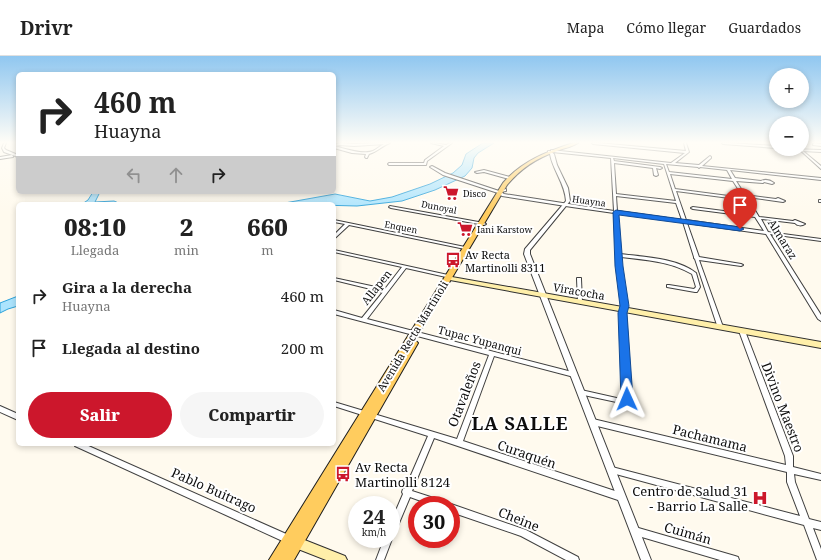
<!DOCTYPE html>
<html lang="es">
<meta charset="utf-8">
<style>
:root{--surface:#fff;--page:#f6f6f6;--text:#222;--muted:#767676;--line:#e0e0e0;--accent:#cc172c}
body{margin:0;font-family:"Noto Serif",serif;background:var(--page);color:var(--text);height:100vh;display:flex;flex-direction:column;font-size:15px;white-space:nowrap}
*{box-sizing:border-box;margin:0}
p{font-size:13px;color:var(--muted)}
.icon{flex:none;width:22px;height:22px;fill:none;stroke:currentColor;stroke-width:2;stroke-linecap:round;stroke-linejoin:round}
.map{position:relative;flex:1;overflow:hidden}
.drawer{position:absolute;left:16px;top:146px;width:320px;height:244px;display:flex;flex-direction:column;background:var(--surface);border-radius:6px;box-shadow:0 2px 6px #0003}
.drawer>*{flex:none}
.hud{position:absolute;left:16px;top:16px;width:320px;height:122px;border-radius:6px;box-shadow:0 2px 6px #0003;background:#fff;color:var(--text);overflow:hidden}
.fabs{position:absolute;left:769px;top:12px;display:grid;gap:8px}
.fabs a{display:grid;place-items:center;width:40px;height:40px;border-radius:50%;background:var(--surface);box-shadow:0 2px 6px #0003;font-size:20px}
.speed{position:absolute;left:348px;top:440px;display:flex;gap:8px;font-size:20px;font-weight:700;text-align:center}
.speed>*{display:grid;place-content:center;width:52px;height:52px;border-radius:50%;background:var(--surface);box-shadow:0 2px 6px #0003;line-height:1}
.speed small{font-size:10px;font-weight:400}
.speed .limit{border:6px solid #d22;background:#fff;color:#111}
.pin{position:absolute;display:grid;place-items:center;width:34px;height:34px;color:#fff;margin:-41px -17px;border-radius:50% 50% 50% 0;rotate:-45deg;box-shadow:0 0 4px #0007}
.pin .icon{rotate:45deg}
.me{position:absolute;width:44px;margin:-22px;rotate:359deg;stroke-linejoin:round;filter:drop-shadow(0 0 3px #0008)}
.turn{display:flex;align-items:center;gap:14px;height:84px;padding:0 12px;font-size:18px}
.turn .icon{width:52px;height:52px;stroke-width:2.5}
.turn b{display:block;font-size:28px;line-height:34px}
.lanes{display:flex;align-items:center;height:38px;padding:0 12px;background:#0003;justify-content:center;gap:20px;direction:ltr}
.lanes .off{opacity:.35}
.eta{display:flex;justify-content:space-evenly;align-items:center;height:68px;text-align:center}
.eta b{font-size:24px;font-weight:800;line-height:28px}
.cta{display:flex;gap:8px;margin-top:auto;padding:8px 12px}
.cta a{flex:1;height:46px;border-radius:24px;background:var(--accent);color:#fff;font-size:16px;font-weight:800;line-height:46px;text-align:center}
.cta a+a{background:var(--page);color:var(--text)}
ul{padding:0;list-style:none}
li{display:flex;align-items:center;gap:12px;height:52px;padding:0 12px}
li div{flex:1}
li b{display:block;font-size:15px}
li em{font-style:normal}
header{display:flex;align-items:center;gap:24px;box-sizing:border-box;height:56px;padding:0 20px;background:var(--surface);border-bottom:1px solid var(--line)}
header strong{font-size:19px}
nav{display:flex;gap:22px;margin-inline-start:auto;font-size:14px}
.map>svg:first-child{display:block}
.water{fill:#ace4fd;stroke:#2ca2db}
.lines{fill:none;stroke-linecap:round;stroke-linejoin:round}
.minor-casing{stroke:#404040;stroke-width:2}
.tertiary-casing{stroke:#404040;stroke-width:2}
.secondary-casing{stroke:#2f2f2f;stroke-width:2}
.primary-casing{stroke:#1e1e1e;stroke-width:2}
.minor{fill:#fff;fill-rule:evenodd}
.tertiary{fill:#fff;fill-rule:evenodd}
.secondary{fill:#ffefa9;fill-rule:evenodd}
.primary{fill:#ffcc5e;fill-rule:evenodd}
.route{fill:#1a73e8;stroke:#114b97}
.labels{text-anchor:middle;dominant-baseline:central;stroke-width:4;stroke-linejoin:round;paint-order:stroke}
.far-poi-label{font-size:9px;fill:#0d0d0d;stroke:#fff;text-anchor:start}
.far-street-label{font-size:9px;fill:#0d0d0d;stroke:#fff}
.street-label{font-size:11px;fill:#0d0d0d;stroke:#fff}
.poi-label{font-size:11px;fill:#0d0d0d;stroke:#fff;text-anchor:start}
.near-street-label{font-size:13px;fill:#0d0d0d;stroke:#fff}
.near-poi-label{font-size:13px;fill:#0d0d0d;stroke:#fff;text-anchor:start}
.near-district-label{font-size:18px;font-weight:bold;letter-spacing:1px;fill:#0d0d0d;stroke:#fff}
</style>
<header>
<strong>Drivr</strong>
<nav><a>Mapa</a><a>Cómo llegar</a><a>Guardados</a></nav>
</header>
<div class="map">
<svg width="821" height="504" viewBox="0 0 821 504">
<rect width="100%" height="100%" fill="#fffaee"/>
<g class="water">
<polygon points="483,87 494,87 478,97 474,102 472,112 465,120 435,134 402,145 357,150 279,148 335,138 370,145 392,141 430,128 453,117 462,109 466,98"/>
<polygon points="93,136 100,136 95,146 114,145 121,148 82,148 88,144"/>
<polygon points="18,240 18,250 8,253 0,257 0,247"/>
</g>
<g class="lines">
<defs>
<g id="minor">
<polygon points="4,87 6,87 4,92 6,94 18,99 18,101 4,96 2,92"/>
<path d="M340 87 354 88 381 87H390C383 89 377 96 369 98L367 102H366L365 101 366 98 352 97 334 92V89ZM384 88C380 90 377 93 373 95 364 99 345 93 335 90L340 89 354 90Z"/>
<polygon points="431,87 434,87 446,89 450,87 452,87 427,105 426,109 389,109 388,108 389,107 424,107 425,104 444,90"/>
<path d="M592 87H598L686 95 684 87H686L689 96 675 107 699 109 710 100 711 101V102L702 110 821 122V124L730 114 735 122 761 125C765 123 770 124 774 127L772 128 764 126 763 127 736 125 745 139 776 143 778 142 785 145 783 146 747 141 759 161 793 165 795 164 805 168C802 170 797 170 795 167L761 163 768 176 821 183V185L770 178 821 259V265L818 263 766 178 687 167 699 201 741 208 743 209 741 210 699 204 723 271 720 273 718 272 695 203 694 202V201L683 166 617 157 620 198C644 201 677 202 696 217L700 231 697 236H695L667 231V229H669L694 233 696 231 692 218C670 205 645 204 621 201V210L627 250 626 257 631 340 628 346 621 347 579 338 578 336 579 334H581L621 343 624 342 625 340 620 257 623 250 617 210 614 157 572 151 502 140 498 137 443 119 430 111 432 110 445 117 499 135 506 133V135L501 136 504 138 614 155 611 102 552 96H551V94L671 107 685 97 593 88ZM613 102 664 108 676 145 616 138 614 107 653 112 654 119 656 120 658 119 656 112 660 113 662 112 660 111 614 105ZM666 108 698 111 699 112 700 111 727 114 732 123 669 116ZM670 118 733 125 744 142 675 133ZM676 135 745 144 754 159 693 151 691 152 693 153 755 161 764 175 686 164ZM616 140 676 147 682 164 617 155Z"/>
<polygon points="722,87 729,87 776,90 776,92 723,88"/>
<polygon points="814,87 821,88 821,90 813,89 813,88"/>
<polygon points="793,93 821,94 821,96 803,95 821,110 821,113 800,94"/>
<polygon points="12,99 13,100 13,101 0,103 0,101"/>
<polygon points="484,114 510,121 511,122 509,123 484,116 477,117 475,116"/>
<rect x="819" y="144" width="2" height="2"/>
<polygon points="390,150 484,167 486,168 484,169 391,152 389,151"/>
<polygon points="334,164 465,191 467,192 465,193 349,169 335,182 334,182 334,179 345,168 334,166"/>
<polygon points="334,194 448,219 454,223 452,224 446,221 406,212 367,263 576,317 577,319 576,321 574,321 494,300 463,385 621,437 624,438 625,441 624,444 621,445 434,382 412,435 446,446 447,449 432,449 410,441 394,479 391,480 391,466 403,438 402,436 403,433 405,433 428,380 334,350 334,346 457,383 489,299 334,258 334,254 362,262 383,236 334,224 334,222 385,233 402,211 334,196"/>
<polygon points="577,222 581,222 581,223 582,246 580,247 578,246 577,223"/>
<polygon points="742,273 745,275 793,400 793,411 821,418 821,424 794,418 795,426 809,463 821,466 821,474 813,472 821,493 821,504 817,504 804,469 612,417 609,416 608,414 609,412 612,411 800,460 787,426 787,416 593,369 591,368 590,366 591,364 593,363 786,409 785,400 739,275"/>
<polygon points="0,350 18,358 18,364 0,356"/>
<polygon points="74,388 84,388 293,481 294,484 293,487 290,488 287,487 75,390"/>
<polygon points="451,448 526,474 578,501 579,504 566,504 521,480 451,456 451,449 449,449"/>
<polygon points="635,471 735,500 738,501 739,504 720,504 635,479 632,478 631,475 632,472"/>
<polygon points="391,480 392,483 384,504 376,504 384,483 391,483"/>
</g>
<path id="tertiary" d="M548 95H550L554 98 557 109 568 132 570 145 530 194V198L651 504H641L524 198 525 193 566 145C565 127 553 115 550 98L548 97Z"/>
<g id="secondary">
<polygon points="452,221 821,286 821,292 450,224 449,223"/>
<polygon points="297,481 345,500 347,504 326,504 293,491 291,487 293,483"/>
</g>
<path id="primary" d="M573 87H578C572 91 564 92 557 95 537 102 521 112 507 129L415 284 418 287 294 504H269L503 127C522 105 546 96 573 87Z"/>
</defs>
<use href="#minor" class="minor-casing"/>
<use href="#tertiary" class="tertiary-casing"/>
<use href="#secondary" class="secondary-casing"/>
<use href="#primary" class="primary-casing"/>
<use href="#minor" class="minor"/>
<use href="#tertiary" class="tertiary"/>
<use href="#secondary" class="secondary"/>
<use href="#primary" class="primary"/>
</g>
<linearGradient id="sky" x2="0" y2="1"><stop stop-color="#90c7f0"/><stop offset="0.55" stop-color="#fffdf7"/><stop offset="1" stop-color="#fffdf7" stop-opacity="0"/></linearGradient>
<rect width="821" height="157" fill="url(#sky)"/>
<polygon class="route" points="616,154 740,171 744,173 740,175 619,159 623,210 629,250 627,257 633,343 631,346 627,347 623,346 621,343 618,257 620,250 615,210 613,156"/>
<defs>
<symbol id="supermarket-bare" viewBox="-9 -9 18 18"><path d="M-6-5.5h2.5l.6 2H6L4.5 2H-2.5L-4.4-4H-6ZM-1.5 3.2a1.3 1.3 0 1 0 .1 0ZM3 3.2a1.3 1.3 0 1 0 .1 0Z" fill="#cc172c" stroke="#fff" stroke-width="2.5" paint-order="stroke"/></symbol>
<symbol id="bus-bare" viewBox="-9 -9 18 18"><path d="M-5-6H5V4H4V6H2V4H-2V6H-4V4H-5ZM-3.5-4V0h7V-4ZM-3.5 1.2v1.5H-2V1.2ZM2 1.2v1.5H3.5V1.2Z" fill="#cc172c" stroke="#fff" stroke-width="2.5" paint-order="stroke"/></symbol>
<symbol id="hospital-bare" viewBox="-9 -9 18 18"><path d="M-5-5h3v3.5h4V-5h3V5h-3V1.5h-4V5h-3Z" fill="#cc172c" stroke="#fff" stroke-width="2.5" paint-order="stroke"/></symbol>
</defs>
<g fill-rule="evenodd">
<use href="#supermarket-bare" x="440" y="126" width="22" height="22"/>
<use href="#supermarket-bare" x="454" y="162" width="22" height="22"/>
<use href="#bus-bare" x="442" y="193" width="22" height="22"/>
<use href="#bus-bare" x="332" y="407" width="22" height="22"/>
<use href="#hospital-bare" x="749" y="431" width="22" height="22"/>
</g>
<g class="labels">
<g class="far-poi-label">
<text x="463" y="137">Disco</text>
<text x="477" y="173">Iani Karstow</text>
</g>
<g class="far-street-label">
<text transform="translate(589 145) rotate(8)">Huayna</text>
<text transform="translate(439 151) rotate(11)">Dunoyal</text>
<text transform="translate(401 171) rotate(11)">Enquen</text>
</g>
<g class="street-label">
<text transform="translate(783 183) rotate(58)">Almaraz</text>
<text transform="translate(376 231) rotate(-52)">Allapen</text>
<text transform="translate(579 235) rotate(10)">Viracocha</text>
<text transform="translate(412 280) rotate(-59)">Avenida Recta Martinoli</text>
<text transform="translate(480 284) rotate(15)">Tupac Yupanqui</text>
</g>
<g class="poi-label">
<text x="465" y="198">Av Recta<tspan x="465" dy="13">Martinolli 8311</tspan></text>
</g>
<g class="near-street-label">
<text transform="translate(464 338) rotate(-69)">Otavaleños</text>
<text transform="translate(783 351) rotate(69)">Divino Maestro</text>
<text transform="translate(710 382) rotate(14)">Pachamama</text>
<text transform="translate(527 398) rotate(19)">Curaquén</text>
<text transform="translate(214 434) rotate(24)">Pablo Buitrago</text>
<text transform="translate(519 463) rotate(22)">Cheine</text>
<text transform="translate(688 477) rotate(16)">Cuimán</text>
</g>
<g class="near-poi-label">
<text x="355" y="411">Av Recta<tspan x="355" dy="15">Martinolli 8124</tspan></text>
<text x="748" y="435" text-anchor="end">Centro de Salud 31<tspan x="748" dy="15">- Barrio La Salle</tspan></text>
</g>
<g class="near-district-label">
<text x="520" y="367">LA SALLE</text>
</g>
</g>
</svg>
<div class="fabs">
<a>+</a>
<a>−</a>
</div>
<div class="speed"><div>24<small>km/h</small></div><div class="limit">30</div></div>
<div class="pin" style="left:740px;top:173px;background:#d93025"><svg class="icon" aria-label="arrive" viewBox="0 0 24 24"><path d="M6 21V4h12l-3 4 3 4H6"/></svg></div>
<svg class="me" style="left:627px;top:343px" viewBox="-20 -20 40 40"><path d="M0-17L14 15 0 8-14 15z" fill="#1a73e8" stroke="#fff" stroke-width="4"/></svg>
<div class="hud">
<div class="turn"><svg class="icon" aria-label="right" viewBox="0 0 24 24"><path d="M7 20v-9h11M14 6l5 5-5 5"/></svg><div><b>460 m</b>Huayna</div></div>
<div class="lanes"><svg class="icon off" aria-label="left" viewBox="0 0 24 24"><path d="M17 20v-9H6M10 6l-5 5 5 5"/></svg><svg class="icon off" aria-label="ahead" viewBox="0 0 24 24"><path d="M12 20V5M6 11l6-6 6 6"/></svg><svg class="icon" aria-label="right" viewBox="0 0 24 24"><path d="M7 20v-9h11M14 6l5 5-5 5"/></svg></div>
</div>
<section class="drawer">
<div class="eta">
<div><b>08:10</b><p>Llegada</p></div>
<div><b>2</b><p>min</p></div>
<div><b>660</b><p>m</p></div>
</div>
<ul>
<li><svg class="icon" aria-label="right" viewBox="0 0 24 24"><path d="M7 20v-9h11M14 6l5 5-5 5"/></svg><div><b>Gira a la derecha</b><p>Huayna</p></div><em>460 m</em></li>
<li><svg class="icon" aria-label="arrive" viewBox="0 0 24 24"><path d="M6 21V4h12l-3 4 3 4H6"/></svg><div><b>Llegada al destino</b></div><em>200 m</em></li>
</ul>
<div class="cta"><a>Salir</a><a>Compartir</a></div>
</section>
</div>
